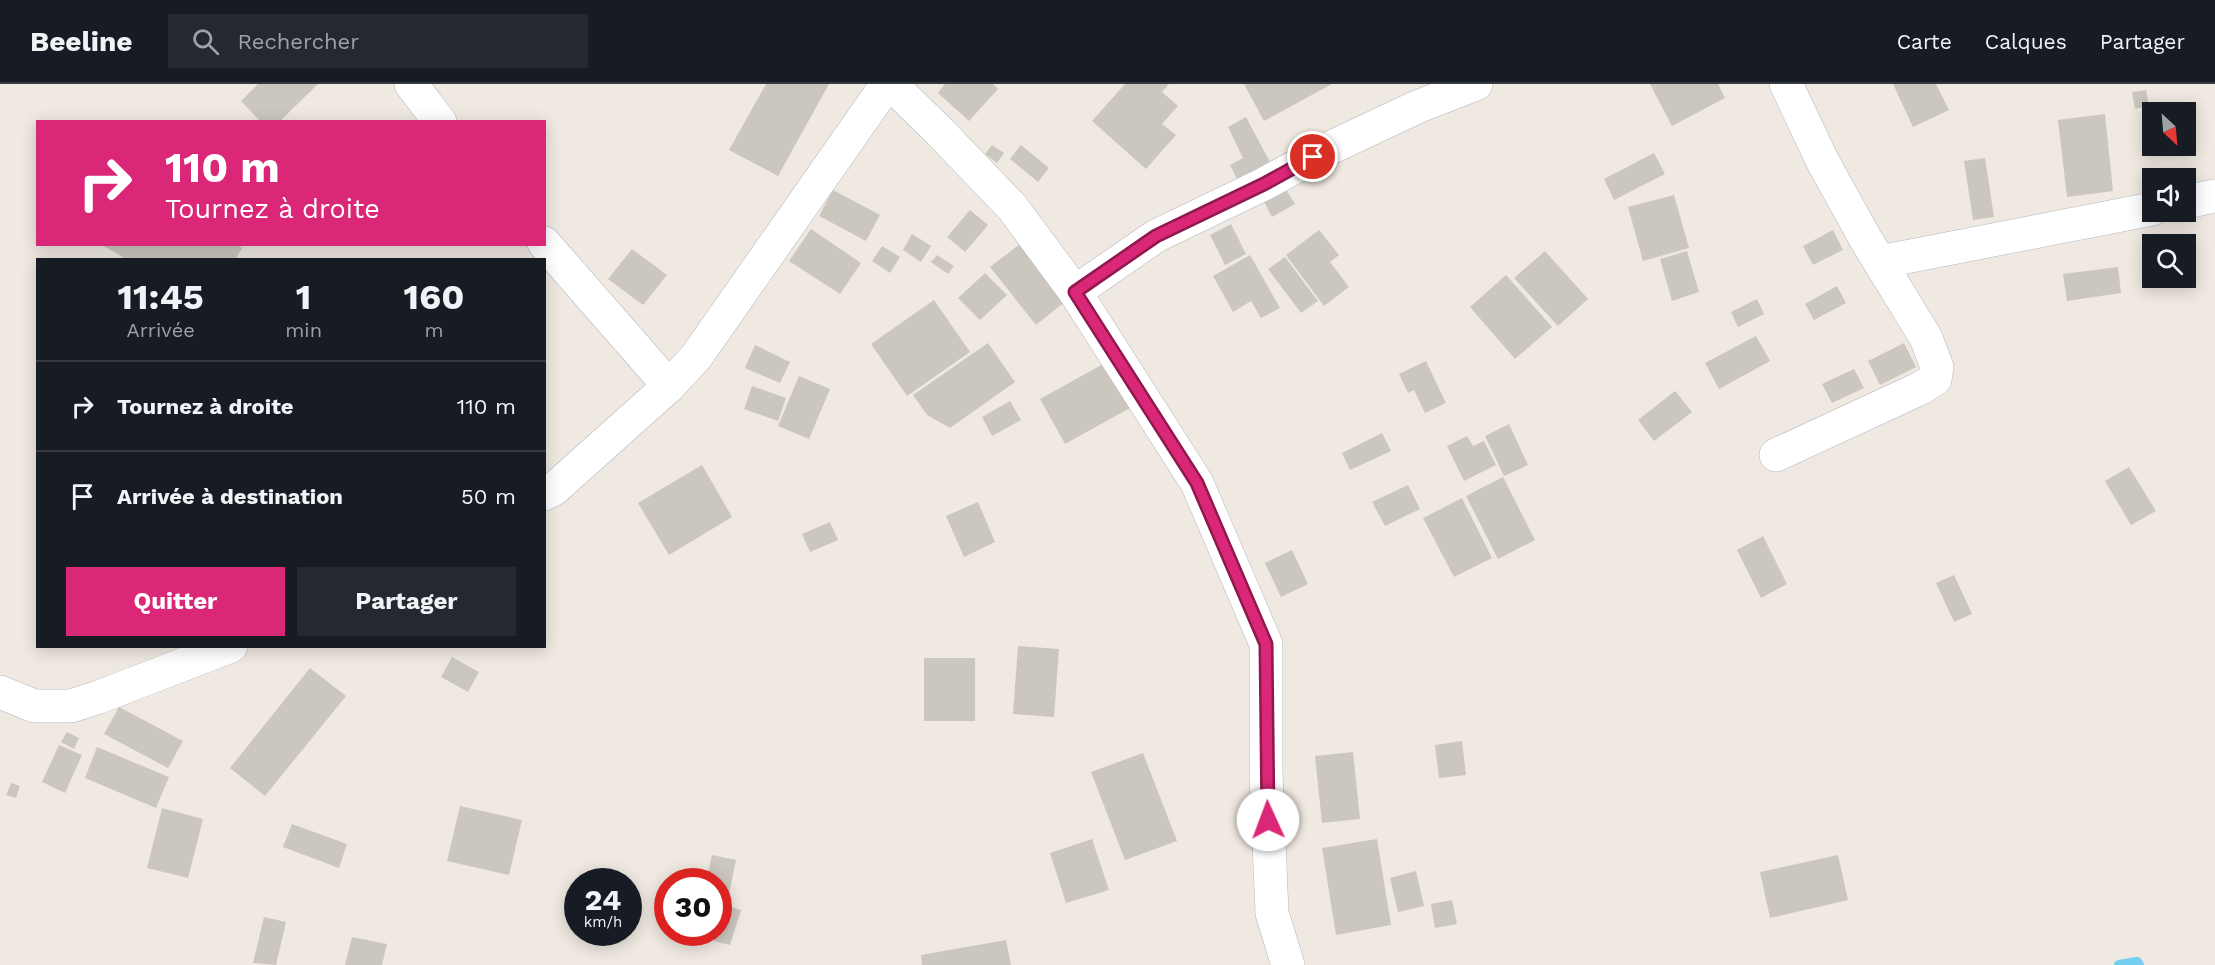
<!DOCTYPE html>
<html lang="fr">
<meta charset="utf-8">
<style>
:root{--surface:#171b24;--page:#242831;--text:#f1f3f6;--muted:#9ea1a6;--line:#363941;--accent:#db2777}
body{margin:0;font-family:"Work Sans",sans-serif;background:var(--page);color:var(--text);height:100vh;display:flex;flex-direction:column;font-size:22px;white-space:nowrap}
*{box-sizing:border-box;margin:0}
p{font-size:20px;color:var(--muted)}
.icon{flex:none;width:33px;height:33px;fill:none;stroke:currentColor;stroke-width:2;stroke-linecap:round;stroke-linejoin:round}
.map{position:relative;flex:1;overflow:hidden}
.side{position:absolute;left:36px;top:174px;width:510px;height:390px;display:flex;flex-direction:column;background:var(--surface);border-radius:0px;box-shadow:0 3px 15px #0003}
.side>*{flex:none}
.banner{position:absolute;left:36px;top:36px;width:510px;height:126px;border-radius:0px;box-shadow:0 3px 15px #0003;background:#db2777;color:#fff;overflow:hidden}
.needle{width:39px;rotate:154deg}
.buttons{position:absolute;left:2142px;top:18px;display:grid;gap:12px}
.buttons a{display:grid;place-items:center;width:54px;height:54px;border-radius:0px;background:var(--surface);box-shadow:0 3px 15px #0003;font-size:30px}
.speed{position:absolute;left:564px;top:784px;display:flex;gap:12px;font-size:30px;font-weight:700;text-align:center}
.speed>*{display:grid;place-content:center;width:78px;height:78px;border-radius:50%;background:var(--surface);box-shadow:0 3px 15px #0003;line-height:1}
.speed small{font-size:15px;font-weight:400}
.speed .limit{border:9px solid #d22;background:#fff;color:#111}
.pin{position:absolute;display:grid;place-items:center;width:51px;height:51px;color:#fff;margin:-26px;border:3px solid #fff;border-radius:50%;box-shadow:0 2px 6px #0007}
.me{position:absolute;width:66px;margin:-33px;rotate:358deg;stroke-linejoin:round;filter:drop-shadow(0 0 4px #0008)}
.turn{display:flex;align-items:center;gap:21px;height:126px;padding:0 30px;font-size:27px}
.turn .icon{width:78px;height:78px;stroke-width:2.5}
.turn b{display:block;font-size:42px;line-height:51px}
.eta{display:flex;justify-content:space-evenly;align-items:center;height:102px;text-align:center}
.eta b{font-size:36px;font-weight:700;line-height:42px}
.button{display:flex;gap:12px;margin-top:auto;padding:12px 30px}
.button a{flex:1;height:69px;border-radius:0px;background:var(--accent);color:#fff;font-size:24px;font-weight:700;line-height:69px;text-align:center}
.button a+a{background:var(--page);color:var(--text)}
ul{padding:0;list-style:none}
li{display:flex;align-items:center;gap:18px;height:90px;padding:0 30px;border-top:2px solid var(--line)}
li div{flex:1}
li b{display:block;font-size:22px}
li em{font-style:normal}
header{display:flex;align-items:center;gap:36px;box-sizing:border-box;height:84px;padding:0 30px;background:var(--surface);border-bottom:2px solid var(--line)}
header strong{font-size:28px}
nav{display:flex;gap:33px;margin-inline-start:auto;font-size:21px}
.search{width:420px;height:54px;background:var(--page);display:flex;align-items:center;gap:15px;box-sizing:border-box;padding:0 21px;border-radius:0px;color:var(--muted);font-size:22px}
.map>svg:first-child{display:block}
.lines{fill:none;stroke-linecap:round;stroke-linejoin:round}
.stream{stroke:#75cff0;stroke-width:10}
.building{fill:#cbc7bf}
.street-casing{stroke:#b4b7c1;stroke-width:34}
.street{stroke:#fff;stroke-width:33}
.route-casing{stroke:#8e194d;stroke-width:15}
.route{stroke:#db2777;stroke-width:10}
</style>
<header>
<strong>Beeline</strong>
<div class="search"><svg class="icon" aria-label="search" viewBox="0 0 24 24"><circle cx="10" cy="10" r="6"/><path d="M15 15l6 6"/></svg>Rechercher</div>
<nav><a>Carte</a><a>Calques</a><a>Partager</a></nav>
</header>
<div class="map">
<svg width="2215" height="881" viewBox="0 0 2215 881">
<rect width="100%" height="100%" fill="#efe9e1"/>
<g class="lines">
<polyline class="stream" points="2119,881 2137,878 2139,881"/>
</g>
<g class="building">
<polygon points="258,0 318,0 279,38 261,38 241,17"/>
<polygon points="766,0 829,0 778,92 729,66"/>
<polygon points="945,0 993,0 998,5 969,37 938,9"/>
<polygon points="1125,0 1169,0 1162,8 1178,22 1162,40 1176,51 1146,85 1092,37"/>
<polygon points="1244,0 1332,0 1264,37"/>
<polygon points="1650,0 1718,0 1725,14 1672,42"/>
<polygon points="1893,0 1936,0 1949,26 1913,43"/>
<polygon points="2146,6 2149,22 2135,25 2132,8"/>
<polygon points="2193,21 2195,65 2170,66 2170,62 2186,62 2186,28 2168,28 2168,23"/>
<polygon points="2105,30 2113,107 2067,113 2058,36"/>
<polygon points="1246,33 1273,84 1240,101 1230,81 1243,74 1228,43"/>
<polygon points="992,61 1004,69 997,79 985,70"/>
<polygon points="1021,61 1049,84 1038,98 1010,75"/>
<polygon points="1654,69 1665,90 1614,116 1604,95"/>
<polygon points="1985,74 1994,133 1973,136 1964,77"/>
<polygon points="1284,102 1295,120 1272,133 1262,114"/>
<polygon points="833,106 880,131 866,157 819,132"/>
<polygon points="1674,111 1689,164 1643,177 1628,123"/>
<polygon points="970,126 988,141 965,168 947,153"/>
<polygon points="1231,140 1246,170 1225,181 1210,151"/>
<polygon points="811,145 861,179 840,210 789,177"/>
<polygon points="1319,146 1339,171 1330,178 1349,203 1324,222 1286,171"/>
<polygon points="1833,146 1843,166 1813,181 1803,162"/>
<polygon points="912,150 931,162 921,178 903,166"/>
<polygon points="1025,156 1071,213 1036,241 990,183"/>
<polygon points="100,160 235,160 242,164 235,176 128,176"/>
<polygon points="882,162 900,173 890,189 872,177"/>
<polygon points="632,165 667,191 643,221 608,195"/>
<polygon points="1545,167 1588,215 1558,242 1514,194"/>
<polygon points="1687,167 1699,208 1672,217 1660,175"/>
<polygon points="937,171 954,182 948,190 931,178"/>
<polygon points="1250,171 1280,224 1261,234 1251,217 1233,228 1213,192"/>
<polygon points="1285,173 1318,217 1301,229 1268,185"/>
<polygon points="2118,183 2121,209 2067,217 2063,190"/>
<polygon points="985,189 1007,211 980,236 958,214"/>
<polygon points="1506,191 1552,243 1515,275 1470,223"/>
<polygon points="1837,202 1846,219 1814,236 1805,220"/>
<polygon points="1757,215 1764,230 1738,243 1731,228"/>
<polygon points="934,216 970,268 907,312 871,260"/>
<polygon points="1756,252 1770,277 1719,305 1705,279"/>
<polygon points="988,259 1015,298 950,344 927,331 913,311"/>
<polygon points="1904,259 1916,283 1880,301 1868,277"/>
<polygon points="755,261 790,278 780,299 745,284"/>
<polygon points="1426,277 1446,319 1425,329 1414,306 1408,309 1399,290"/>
<polygon points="1105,279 1130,324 1065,360 1040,315"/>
<polygon points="1854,285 1864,304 1832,319 1822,300"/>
<polygon points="799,292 830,305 809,355 778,342"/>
<polygon points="752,302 786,314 778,337 744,325"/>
<polygon points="1675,307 1692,328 1654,357 1638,336"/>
<polygon points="1010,317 1021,336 992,352 982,333"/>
<polygon points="1509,340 1528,381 1504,392 1485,352"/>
<polygon points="1382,349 1391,367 1350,386 1342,369"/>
<polygon points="1467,352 1473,362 1484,357 1496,381 1464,397 1447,362"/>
<polygon points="702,381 732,433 669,471 638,419"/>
<polygon points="2129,383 2156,427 2131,441 2105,397"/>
<polygon points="1503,393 1535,456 1498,475 1466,412"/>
<polygon points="1408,401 1420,425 1385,442 1372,418"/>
<polygon points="1462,414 1492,474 1454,493 1423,434"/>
<polygon points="978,418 995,458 964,473 946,432"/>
<polygon points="830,438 838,456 810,468 802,450"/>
<polygon points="1763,452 1787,500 1761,514 1737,466"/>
<polygon points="1292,466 1308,500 1281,513 1265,479"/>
<polygon points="1954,491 1972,530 1954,538 1936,499"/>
<polygon points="1018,562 1059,565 1054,633 1013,630"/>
<polygon points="452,573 479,588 468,608 441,593"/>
<rect x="924" y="574" width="51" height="63"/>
<polygon points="310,584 346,612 265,712 230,684"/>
<polygon points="119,623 183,657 168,684 104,650"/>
<polygon points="67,648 79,654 74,665 61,658"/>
<polygon points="1462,657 1466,691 1439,694 1435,661"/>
<polygon points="59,661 82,671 65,709 42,698"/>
<polygon points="97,663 169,693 156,724 85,694"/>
<polygon points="1353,668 1360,735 1322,739 1315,672"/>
<polygon points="1143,669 1177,757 1125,776 1091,688"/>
<polygon points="11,699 20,702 16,714 6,711"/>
<polygon points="460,722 522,736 509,791 447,777"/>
<polygon points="162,724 203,735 188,794 147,784"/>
<polygon points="292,740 347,760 339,784 283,763"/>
<polygon points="1092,755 1109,806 1066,819 1050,769"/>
<polygon points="1377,755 1391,841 1336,851 1322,764"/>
<polygon points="712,771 736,776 728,814 718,812 718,798 706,798"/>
<polygon points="1838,771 1848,816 1770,834 1760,788"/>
<polygon points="1416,787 1424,822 1398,828 1390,794"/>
<polygon points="1452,816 1457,840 1435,844 1431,820"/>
<polygon points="724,821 741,826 730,861 714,857 716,849 718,849 718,840"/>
<polygon points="264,833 286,838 276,881 253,879"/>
<polygon points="352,853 387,860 382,881 345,881"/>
<polygon points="1006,856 1011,881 922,881 921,871"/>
</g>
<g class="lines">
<defs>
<g id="street">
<polyline points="411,0 440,38"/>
<polyline points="891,0 940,48 1012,123 1075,208 1156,152 1264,100 1330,64 1417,23 1476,0"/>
<polyline points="2186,118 2215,112"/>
<polyline points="544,159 669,302"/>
<polyline points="1880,178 2152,125"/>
<polyline points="1075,208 1197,399 1266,560 1266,689 1272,829 1288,881"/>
<polyline points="1776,371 1921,304 1935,295 1937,283 1926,254 1865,154 1823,78 1786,0"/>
<polyline points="544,410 554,405 669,302 696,273 887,0"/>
<polyline points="0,608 34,622 71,622 99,613 231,562"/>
</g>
</defs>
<use href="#street" class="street-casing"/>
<use href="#street" class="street"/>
</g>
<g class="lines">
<defs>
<polyline id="route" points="1268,736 1266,560 1197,399 1075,208 1156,152 1264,100 1313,73"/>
</defs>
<use href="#route" class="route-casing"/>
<use href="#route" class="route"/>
</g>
</svg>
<div class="buttons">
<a><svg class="needle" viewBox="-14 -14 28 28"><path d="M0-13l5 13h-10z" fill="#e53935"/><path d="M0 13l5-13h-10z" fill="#9ea1a6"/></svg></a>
<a><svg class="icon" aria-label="sound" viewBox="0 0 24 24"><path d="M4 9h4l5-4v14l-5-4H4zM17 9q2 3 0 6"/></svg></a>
<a><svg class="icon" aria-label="search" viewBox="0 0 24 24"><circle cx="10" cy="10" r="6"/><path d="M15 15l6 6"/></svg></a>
</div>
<div class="speed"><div>24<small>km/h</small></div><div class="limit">30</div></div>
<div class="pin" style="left:1313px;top:73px;background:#d93025"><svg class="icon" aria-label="arrive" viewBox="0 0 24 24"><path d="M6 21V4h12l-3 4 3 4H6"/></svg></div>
<svg class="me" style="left:1268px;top:736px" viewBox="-20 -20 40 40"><circle r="19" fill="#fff"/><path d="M0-13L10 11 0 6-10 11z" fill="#db2777"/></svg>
<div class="banner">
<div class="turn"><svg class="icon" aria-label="right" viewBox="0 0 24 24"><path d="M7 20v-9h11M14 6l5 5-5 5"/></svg><div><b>110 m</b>Tournez à droite</div></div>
</div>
<section class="side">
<div class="eta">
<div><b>11:45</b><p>Arrivée</p></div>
<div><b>1</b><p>min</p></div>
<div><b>160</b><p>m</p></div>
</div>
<ul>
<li><svg class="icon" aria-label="right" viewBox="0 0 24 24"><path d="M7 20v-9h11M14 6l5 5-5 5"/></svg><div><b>Tournez à droite</b></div><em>110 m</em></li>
<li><svg class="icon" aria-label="arrive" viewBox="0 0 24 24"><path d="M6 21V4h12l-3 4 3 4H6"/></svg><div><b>Arrivée à destination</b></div><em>50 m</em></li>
</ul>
<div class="button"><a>Quitter</a><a>Partager</a></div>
</section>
</div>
